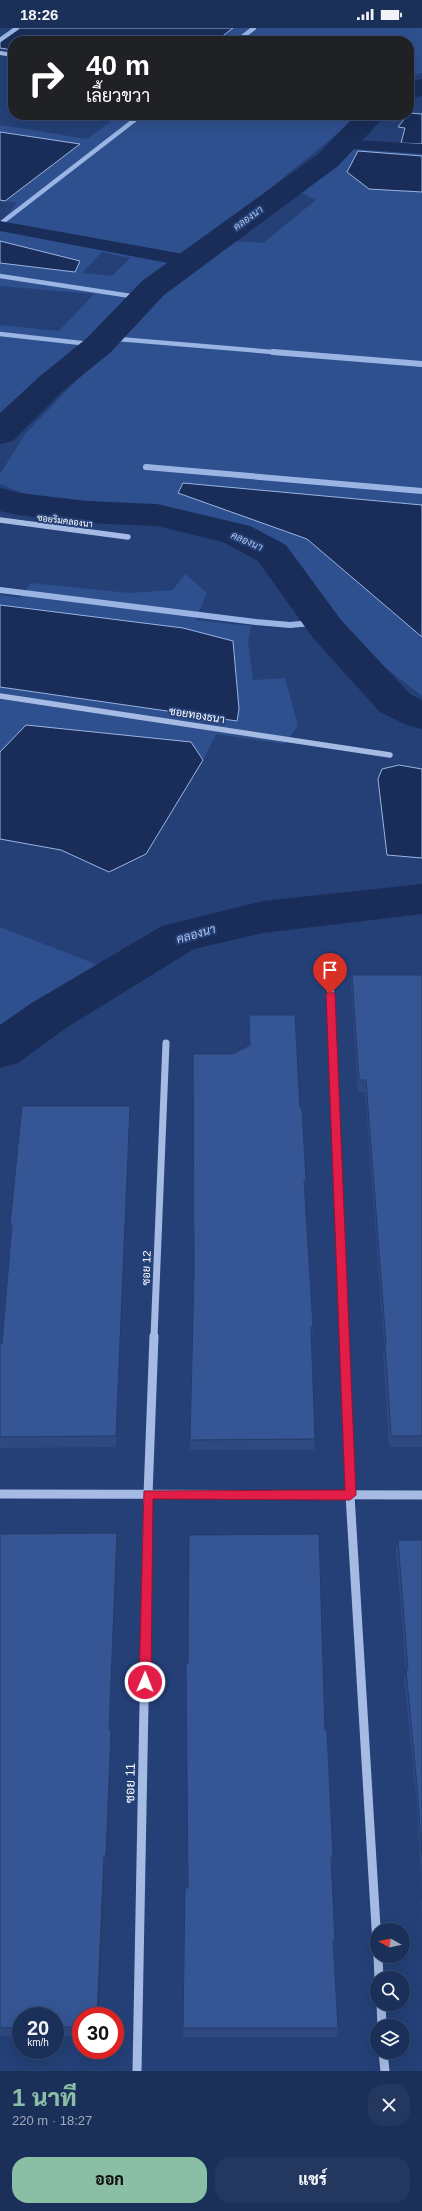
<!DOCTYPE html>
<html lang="th">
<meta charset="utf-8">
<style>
:root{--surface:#1b3059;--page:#24385f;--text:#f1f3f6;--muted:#a0a9ba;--line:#394b6f;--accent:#8abfa5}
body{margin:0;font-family:Arial,Sarabun,sans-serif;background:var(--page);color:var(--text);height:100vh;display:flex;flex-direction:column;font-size:15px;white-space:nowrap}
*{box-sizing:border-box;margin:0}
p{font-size:13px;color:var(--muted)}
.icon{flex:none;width:22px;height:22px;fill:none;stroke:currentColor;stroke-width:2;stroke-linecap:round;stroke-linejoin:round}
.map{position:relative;height:2043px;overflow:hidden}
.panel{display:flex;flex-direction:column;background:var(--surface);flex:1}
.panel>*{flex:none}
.guide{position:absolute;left:8px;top:8px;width:406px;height:84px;border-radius:16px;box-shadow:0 4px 16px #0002,0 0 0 1px var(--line);background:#202124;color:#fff;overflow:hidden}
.needle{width:26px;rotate:278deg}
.controls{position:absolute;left:370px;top:1895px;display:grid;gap:8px}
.controls a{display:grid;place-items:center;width:40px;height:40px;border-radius:50%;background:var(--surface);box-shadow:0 4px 16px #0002,0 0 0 1px var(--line);font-size:20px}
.speed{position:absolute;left:12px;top:1979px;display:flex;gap:8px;font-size:20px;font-weight:700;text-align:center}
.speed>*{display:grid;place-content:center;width:52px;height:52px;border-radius:50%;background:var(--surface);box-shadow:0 4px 16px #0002,0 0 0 1px var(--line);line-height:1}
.speed small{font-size:10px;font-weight:400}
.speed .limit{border:6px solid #d22;background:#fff;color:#111}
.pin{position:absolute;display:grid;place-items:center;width:34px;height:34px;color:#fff;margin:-41px -17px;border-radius:50% 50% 50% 0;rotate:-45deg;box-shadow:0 0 4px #0007}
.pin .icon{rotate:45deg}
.me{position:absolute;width:44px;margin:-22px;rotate:1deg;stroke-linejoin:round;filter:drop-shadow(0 0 3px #0008)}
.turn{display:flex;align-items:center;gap:14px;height:84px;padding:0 12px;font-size:18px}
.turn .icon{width:52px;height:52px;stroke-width:2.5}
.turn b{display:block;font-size:28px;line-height:34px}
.round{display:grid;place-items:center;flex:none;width:42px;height:42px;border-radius:16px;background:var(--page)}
.summary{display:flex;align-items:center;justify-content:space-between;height:68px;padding:0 12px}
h1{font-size:24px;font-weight:800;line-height:30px;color:var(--accent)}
.button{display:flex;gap:8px;margin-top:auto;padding:8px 12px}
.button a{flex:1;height:46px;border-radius:16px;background:var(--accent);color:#111;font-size:16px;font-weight:800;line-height:46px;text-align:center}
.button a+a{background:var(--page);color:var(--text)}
.status{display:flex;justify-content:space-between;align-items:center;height:28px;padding:0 20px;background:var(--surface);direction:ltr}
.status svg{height:11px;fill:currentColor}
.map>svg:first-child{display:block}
.green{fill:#2f508e;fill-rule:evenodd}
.water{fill:#192d58;stroke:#9ab5e4}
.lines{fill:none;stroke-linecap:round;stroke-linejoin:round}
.stream-far1{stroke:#9ab5e4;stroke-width:4.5}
.stream{stroke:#9ab5e4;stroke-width:6}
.canal{fill:#192d58;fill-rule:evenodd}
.river{fill:#192d58;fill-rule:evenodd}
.minor-far3{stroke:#a5bbe3;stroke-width:4}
.minor-far2{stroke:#a5bbe3;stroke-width:5.5}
.minor-far1{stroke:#a5bbe3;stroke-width:7}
.minor{stroke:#a5bbe3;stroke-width:9}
.wall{fill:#2e497f}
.shaded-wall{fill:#253c68}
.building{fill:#355594;stroke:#253c68}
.route{fill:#e11d48;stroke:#92132f}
.labels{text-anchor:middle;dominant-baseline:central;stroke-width:4;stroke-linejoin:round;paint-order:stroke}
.far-street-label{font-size:9px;fill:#fff;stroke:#244077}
.far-water-label{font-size:10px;font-style:italic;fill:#b0c5eb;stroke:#244077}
.street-label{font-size:11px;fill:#fff;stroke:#244077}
.water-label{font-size:12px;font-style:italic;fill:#b0c5eb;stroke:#244077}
.near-street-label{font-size:13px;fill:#fff;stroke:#244077}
</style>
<div class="status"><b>18:26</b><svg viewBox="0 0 49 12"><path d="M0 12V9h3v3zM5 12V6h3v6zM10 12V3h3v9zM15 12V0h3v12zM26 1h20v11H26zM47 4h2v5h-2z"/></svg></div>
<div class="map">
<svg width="422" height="2043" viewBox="0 0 422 2043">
<rect width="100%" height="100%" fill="#244077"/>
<g class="green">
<polygon points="233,0 422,0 422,45 409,47 409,13 216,13"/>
<path d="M119 87H360L81 315 0 395V297L59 303 94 266 0 258V235L75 244 79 233 0 213V195L17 175 5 173 80 116 0 104V97L87 111ZM102 224 130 230 112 248 82 245Z"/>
<polygon points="357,112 422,116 422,128 358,123 369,161 422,164 422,477 184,455 178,465 307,511 422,609 422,668 364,623 285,531 212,494 104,474 33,469 0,456 0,446 26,405 172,253 234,213 263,215 316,172 302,165 309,152 333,140 345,122"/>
<polygon points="185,546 207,565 195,592 251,598 248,614 253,652 285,650 298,698 285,716 216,706 203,732 191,714 0,724 0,659 237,693 239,681 233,613 183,600 0,577 0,567 20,570 31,555 129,565 173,562"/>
<polygon points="0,899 103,939 0,1007"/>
</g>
<g class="water">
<polygon points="19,0 233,0 216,13 13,13 13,22 0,20 0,13"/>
<polygon points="409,85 422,86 422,116 401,115 405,100 398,99"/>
<polygon points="0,104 80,116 5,173 0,172"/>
<polygon points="358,123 422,128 422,164 369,161 347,144"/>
<polygon points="0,213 80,233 75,244 0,235"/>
<polygon points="183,455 422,477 422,609 307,511 178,465"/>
<polygon points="0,577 183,600 233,613 239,681 237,693 0,659"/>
<polygon points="26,697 191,714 203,732 146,826 109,844 61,822 0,811 0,724"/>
<polygon points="399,737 422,741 422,830 387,827 378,751 382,741"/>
</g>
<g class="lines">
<g class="stream-far1">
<polyline points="0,12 17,0"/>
<polyline points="237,13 254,0"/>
<polyline points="0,196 141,87"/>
<polyline points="0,248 144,270"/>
<polyline points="0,306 99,317"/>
<polyline points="106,310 285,325"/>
</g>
<g class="stream">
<polyline points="273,324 422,336"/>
<polyline points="146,439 422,463"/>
<polyline points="0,562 256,594 290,597 322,594"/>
</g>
<g class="canal">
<polygon points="343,111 422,116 422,126 337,120 335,116 337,112"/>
<polygon points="0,193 189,227 196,229 198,233 196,237 189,239 0,203"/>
</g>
<g class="river">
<polygon points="422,51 422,68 409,71 409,54"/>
<polygon points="356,87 386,87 338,138 164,267 111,324 63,363 13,413 0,416 0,385 39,349 87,310 142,253 318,126"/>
<polygon points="0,460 20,465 86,473 157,476 250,498 286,517 341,592 410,666 422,672 422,701 407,697 380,684 313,610 258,533 223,514 157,498 86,495 18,487 0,483"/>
<polygon points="422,856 422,886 263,905 194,921 66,1000 18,1035 0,1040 0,997 30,976 162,898 263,873"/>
</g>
<polyline class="minor-far3" points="0,25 13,27"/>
<g class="minor-far2">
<polyline points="0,492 128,509"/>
<polyline points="0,668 390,727"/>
</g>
<g class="minor-far1">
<polyline points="330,951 344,1309"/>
<polyline points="154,1309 166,1015"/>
</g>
<g class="minor">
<polyline points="344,1308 350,1467 377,1916"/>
<polyline points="0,1466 422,1467"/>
<polyline points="378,1928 379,1950"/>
<polyline points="381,1976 382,1998"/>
<polyline points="383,2024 385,2043"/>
<polyline points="137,2043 148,1467 154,1308"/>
</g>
</g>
<g class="wall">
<polygon points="352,947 422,947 422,1419 389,1419 383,1327 384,1317 365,1064 358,1064 351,959"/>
<polygon points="249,987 300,1080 306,1152 305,1164 313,1299 312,1310 311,1310 315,1411 314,1422 190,1422 190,1412 233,1026 249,1018"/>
<polygon points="130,1078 130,1089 116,1419 0,1420 0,1316 2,1316 11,1206 10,1197"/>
<polygon points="117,1505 118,1516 110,1702 111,1702 111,1712 107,1838 105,1838 99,1988 81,1988 81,2008 55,2008 55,1988 21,1988 21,2008 0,2008 0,1506"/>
<polygon points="398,1512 422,1512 422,1860 416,1768 404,1652 406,1642 396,1523"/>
<polygon points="325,1702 333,1829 332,1838 331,1838 335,1913 334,1922 338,2000 337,2009 183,2009 188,1860"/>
<polygon points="422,1871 422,1891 421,1877"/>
</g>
<g class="shaded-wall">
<polygon points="130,1078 130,1089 116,1419 116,1408"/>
<polygon points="117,1505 118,1516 109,1712 109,1702"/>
<polygon points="111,1702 111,1712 107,1838 106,1828"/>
<polygon points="104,1828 105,1838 99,1988 97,1988"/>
</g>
<g class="building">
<polygon points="352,947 422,947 422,1408 391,1408 385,1316 386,1316 366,1052 359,1052"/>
<polygon points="249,987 295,987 300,1080 302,1080 306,1152 304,1152 313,1299 311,1299 315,1411 190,1412 194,1247 193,1026 233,1026 250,1017"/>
<polygon points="22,1078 130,1078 116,1408 0,1409 0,1316 2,1316 12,1197 10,1197"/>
<polygon points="117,1505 109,1702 111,1702 106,1828 104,1828 97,1988 81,1988 81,1999 55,1999 55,1988 21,1988 21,1999 0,2000 0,1506"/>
<polygon points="319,1506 325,1702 327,1702 333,1829 331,1829 335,1913 333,1913 338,2000 183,2000 185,1860 188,1860 186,1635 188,1635 189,1507"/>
<polygon points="398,1512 422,1512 422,1827 417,1758 406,1642 408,1642"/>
</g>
<polygon class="route" points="330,963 335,966 356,1467 350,1472 153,1471 151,1654 149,1657 145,1659 140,1657 139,1654 144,1463 345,1462 326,966"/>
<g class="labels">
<g class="far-street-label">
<text transform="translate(65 493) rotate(7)">ซอยริมคลองนา</text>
</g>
<g class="far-water-label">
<text transform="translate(248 190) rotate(-36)">คลองนา</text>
<text transform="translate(247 513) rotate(24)">คลองนา</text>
</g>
<g class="street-label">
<text transform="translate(197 687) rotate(9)">ซอยทองธนา</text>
<text transform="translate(146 1240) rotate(-88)">ซอย 12</text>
</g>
<g class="water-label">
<text transform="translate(196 906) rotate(-16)">คลองนา</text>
</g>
<g class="near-street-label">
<text transform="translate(130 1755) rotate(-89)">ซอย 11</text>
</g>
</g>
</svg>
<div class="controls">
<a><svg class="needle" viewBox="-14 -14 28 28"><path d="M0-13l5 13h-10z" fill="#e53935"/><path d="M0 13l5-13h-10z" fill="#a0a9ba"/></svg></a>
<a><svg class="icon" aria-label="search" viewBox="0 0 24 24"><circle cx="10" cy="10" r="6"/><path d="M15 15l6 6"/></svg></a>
<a><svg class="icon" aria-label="layers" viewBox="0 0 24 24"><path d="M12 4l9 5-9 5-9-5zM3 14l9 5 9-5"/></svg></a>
</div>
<div class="speed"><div>20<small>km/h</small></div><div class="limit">30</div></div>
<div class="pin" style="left:330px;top:966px;background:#d93025"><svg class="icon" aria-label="arrive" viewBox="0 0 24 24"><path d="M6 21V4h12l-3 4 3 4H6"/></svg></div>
<svg class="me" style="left:145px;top:1654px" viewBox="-20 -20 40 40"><circle r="17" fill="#e11d48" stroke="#fff" stroke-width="3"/><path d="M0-11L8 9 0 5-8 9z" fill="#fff"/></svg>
<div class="guide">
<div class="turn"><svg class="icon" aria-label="right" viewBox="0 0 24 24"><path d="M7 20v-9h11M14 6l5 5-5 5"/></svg><div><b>40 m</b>เลี้ยวขวา</div></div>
</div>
</div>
<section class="panel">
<div class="summary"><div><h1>1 นาที</h1><p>220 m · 18:27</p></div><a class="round"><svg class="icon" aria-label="close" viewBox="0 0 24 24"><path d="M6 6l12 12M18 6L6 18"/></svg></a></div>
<div class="button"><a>ออก</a><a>แชร์</a></div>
</section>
